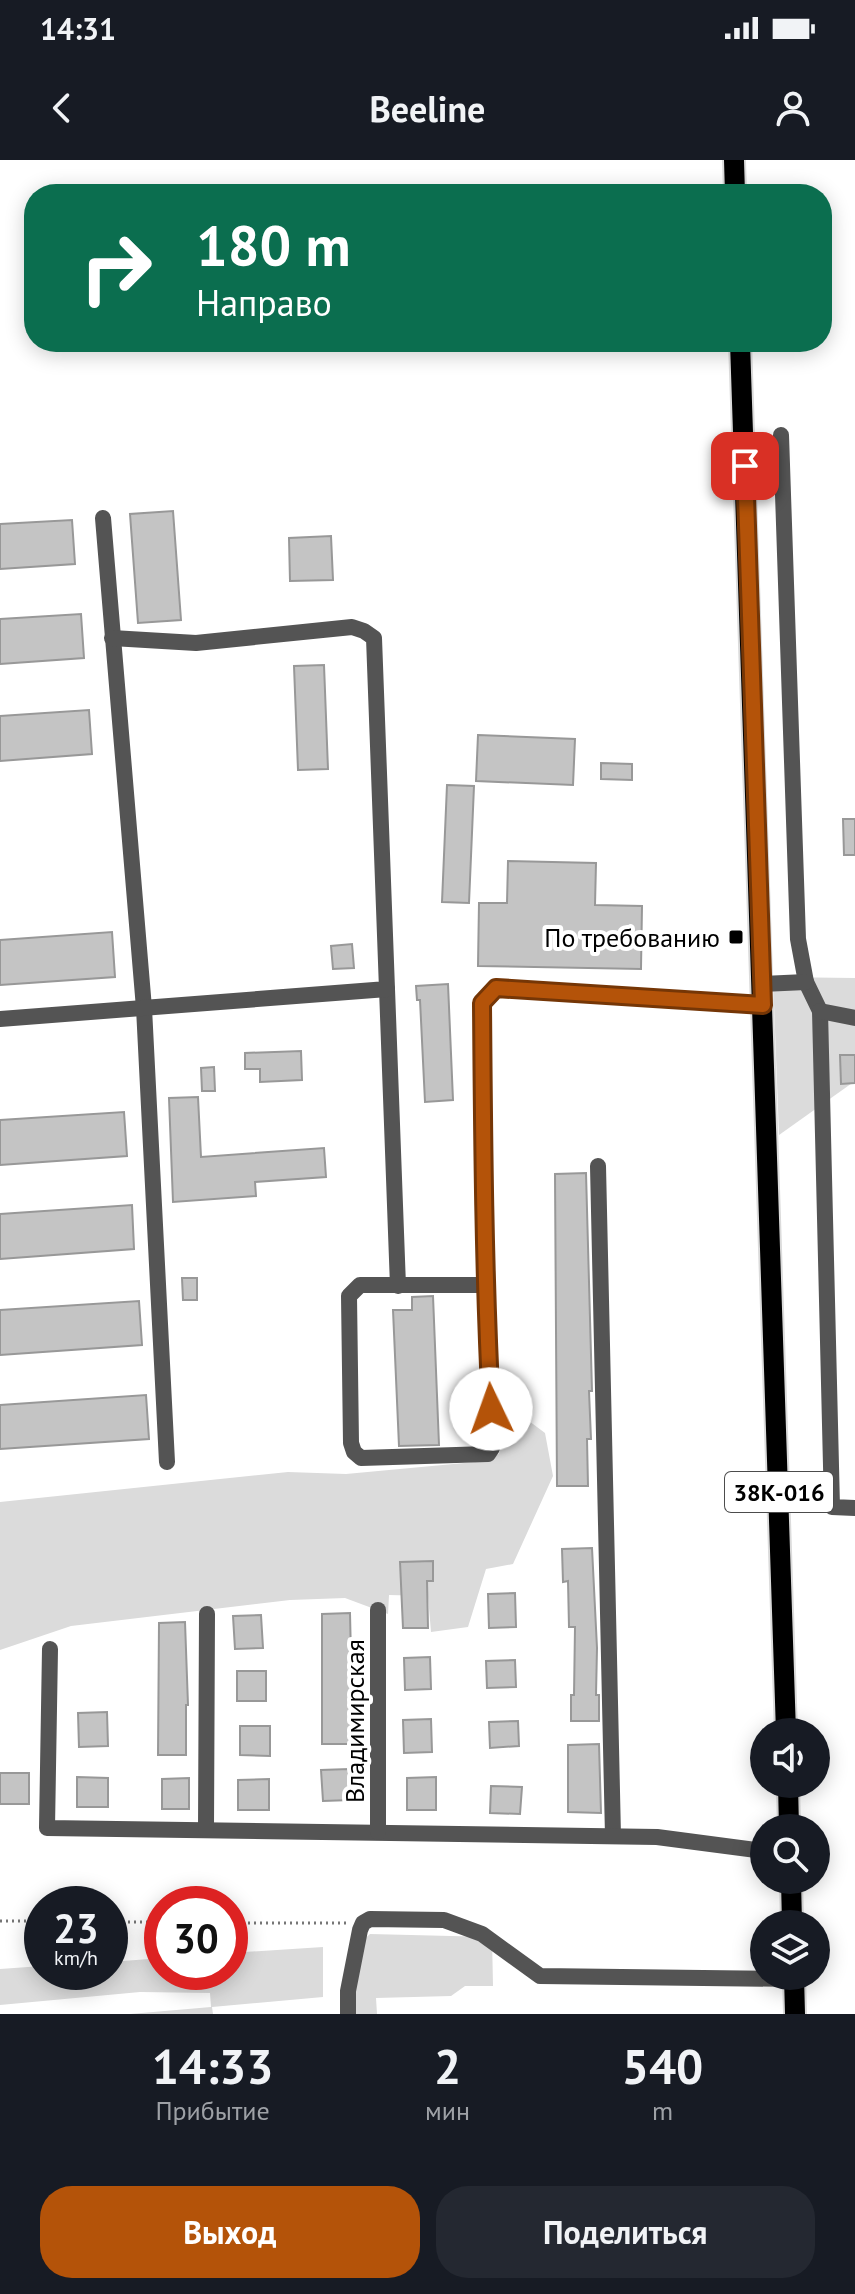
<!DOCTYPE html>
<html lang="ru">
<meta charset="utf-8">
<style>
:root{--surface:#171b24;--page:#242831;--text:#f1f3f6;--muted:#9ea1a6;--accent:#b45309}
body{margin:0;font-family:"PT Sans",sans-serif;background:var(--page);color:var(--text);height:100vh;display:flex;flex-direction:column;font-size:30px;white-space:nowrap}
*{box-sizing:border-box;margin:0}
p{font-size:26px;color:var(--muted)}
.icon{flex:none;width:44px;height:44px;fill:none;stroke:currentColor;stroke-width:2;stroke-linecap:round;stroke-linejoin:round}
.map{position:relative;height:1854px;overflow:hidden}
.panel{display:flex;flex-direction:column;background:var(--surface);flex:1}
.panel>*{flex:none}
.guide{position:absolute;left:24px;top:24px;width:808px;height:168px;border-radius:32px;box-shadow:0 4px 20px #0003;background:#0b6e4f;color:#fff;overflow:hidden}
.controls{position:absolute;left:750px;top:1558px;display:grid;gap:16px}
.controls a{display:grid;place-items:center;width:80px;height:80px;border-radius:50%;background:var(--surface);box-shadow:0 4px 20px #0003;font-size:40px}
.speed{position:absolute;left:24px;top:1726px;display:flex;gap:16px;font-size:40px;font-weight:700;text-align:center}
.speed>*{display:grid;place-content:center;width:104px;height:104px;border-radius:50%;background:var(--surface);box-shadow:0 4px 20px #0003;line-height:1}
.speed small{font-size:20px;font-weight:400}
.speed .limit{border:12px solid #d22;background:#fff;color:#111}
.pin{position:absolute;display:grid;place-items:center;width:68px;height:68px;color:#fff;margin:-34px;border-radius:16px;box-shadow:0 4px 12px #0006}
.me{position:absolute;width:88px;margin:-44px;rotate:357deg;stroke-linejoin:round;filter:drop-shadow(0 0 6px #0008)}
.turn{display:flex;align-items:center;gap:28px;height:168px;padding:0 40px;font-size:36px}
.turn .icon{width:104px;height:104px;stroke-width:2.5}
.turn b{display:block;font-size:56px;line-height:68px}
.eta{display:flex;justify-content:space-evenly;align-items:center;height:136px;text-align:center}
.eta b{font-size:48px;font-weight:700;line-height:56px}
.primary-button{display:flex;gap:16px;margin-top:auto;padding:16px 40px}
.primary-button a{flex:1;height:92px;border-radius:32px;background:var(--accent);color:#fff;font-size:32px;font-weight:700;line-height:92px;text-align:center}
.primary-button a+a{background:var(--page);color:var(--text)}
.status{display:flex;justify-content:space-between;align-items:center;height:56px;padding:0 40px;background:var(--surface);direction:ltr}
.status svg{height:22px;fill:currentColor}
header{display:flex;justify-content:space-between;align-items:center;height:104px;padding:0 40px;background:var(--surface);font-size:36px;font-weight:700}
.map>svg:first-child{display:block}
.green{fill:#dbdbdb}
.building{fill:#c4c4c4;stroke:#989898;stroke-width:2}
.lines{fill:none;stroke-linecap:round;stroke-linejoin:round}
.primary-casing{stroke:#dbdbdb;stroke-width:24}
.path{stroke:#767676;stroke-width:3;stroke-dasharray:2 4;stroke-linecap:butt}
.minor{stroke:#545454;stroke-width:16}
.primary{stroke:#000;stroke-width:20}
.route-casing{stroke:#753606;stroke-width:20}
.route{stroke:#b45309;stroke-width:14}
.poi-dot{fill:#000;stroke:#fff;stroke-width:3}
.labels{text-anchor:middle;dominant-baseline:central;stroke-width:8;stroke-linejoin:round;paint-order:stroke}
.shield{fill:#fff;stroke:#4c4c4c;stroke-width:2}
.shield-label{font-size:24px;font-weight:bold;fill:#000}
.poi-label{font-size:26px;fill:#000;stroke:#fff;text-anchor:end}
.street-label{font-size:26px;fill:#000;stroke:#fff}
</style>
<div class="status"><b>14:31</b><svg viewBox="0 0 49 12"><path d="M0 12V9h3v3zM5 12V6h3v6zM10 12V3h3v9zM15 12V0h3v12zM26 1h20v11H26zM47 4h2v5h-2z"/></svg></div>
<header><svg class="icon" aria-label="back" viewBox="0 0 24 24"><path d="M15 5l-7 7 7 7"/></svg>Beeline<svg class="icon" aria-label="person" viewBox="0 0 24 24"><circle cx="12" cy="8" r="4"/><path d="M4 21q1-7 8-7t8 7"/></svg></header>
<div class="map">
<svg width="855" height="1854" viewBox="0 0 855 1854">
<rect width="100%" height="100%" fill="#fff"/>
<g class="green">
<polygon points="773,817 855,818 855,921 779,975"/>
<polygon points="509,1246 545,1273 553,1316 513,1404 486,1409 468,1467 431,1472 428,1436 389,1435 388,1454 345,1438 290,1440 71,1466 0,1490 0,1342 288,1312 346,1314 475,1302 499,1294"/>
<polygon points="370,1774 492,1777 493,1826 465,1826 451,1836 376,1838 377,1854 350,1854 356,1787"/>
<polygon points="323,1787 323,1837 212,1847 213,1854 130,1854 211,1847 210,1833 140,1832 0,1845 0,1809 42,1806 42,1812 110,1812 110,1802 162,1798 162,1812 230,1812 230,1793"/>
</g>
<g class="building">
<polygon points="173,351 181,460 138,463 130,354"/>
<polygon points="72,360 75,404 0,409 0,364"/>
<polygon points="331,376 333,420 290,421 289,378"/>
<polygon points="81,454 84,498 0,504 0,459"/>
<polygon points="324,505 328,609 298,610 294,506"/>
<polygon points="89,550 92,594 0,601 0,556"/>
<polygon points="478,575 575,579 573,625 476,621"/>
<polygon points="601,603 632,604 632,620 601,619"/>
<polygon points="447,625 474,626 469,743 442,742"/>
<polygon points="843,659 855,659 855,695 844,695"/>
<polygon points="508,701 596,703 595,745 642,746 641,809 478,806 479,743 507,743"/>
<polygon points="112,772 115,817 0,825 0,780"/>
<polygon points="352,784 354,808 333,809 331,786"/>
<polygon points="448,824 453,940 425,942 420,840 417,840 416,826"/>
<polygon points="301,891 302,920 260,922 260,909 245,909 245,893"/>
<polygon points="840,895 855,895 855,923 841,924"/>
<polygon points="214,907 215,931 202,931 201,908"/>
<polygon points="198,937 201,997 324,988 326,1017 255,1022 256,1036 173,1042 169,938"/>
<polygon points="124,952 127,996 0,1005 0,960"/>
<polygon points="586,1013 592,1231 589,1231 591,1279 587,1279 588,1326 557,1326 555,1014"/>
<polygon points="132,1045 134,1089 0,1099 0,1054"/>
<polygon points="182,1118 197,1118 197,1140 183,1140"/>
<polygon points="433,1136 439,1285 399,1286 393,1150 412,1150 412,1137"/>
<polygon points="139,1141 142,1185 0,1195 0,1150"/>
<polygon points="146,1235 149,1279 0,1289 0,1245"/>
<polygon points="592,1388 597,1488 596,1535 599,1535 599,1561 571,1561 571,1535 574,1535 575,1467 569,1467 568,1421 563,1422 562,1389"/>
<polygon points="433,1401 433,1421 427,1421 428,1468 403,1468 400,1402"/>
<polygon points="515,1433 516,1467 489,1468 488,1434"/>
<polygon points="350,1453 353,1584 322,1584 322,1454"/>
<polygon points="261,1455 263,1488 235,1489 233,1456"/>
<polygon points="185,1462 188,1545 186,1545 186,1595 158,1595 159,1463"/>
<polygon points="430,1497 431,1529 405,1530 404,1498"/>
<polygon points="515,1500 516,1527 487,1528 486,1501"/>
<rect x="237" y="1511" width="29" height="30"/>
<polygon points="107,1552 108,1586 79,1587 78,1553"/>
<polygon points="431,1559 432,1592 404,1593 403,1560"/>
<polygon points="518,1561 519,1586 490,1588 489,1562"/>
<polygon points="240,1566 270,1566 270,1596 240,1595"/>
<polygon points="599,1584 601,1653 568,1652 568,1585"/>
<polygon points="349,1609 351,1640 323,1641 321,1610"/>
<rect x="0" y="1613" width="29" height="31"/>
<polygon points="77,1617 108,1618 108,1647 77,1647"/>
<polygon points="436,1617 436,1650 407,1650 407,1618"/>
<polygon points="189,1618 189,1649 162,1649 162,1619"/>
<polygon points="269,1619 269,1650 238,1650 238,1620"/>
<polygon points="491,1626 522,1627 520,1654 490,1653"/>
</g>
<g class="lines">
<defs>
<g id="primary">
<polyline points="734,0 735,34"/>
<polyline points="740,182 786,1572"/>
<polyline points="788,1624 789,1668"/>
<polyline points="791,1720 792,1764"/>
<polyline points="794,1816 795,1854"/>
</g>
</defs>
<use href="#primary" class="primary-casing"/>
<g class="path">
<polyline points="0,1761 42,1761"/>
<polyline points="110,1762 162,1762"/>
<polyline points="230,1763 347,1763"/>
</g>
<g class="minor">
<polyline points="781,275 798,779 806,822 820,851 832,1347 855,1348"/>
<polyline points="103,358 144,848 167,1302"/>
<polyline points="762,824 806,822"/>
<polyline points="387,829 398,1126"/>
<polyline points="820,851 855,858"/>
<polyline points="0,859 387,829 374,478 364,471 352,467 196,483 112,478"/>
<polyline points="598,1006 613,1676"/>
<polyline points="485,1125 360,1125 349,1136 351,1283 354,1292 361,1298 488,1294 492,1288 485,1125 482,843 496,828 763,845"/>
<polyline points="50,1489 47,1668 657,1677 764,1691"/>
<polyline points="206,1669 207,1454"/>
<polyline points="378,1672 378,1450"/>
<polyline points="348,1854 348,1831 360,1770 363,1763 370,1759 444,1760 482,1774 540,1816 794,1819"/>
</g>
<use href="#primary" class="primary"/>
</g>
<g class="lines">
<defs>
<path id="route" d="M491 1249C484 1113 483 978 482 843L496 828 763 845 745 306"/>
</defs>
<use href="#route" class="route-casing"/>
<use href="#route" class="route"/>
</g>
<rect class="poi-dot" x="728" y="769" width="16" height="16" rx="4"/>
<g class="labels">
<rect class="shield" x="725" y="1312" width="108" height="40" rx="6"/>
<g class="shield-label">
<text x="779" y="1332">38К-016</text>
</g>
<g class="poi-label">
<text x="720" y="777">По требованию</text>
</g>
<g class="street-label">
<text transform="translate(354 1561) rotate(-90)">Владимирская</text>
</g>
</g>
</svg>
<div class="controls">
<a><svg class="icon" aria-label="sound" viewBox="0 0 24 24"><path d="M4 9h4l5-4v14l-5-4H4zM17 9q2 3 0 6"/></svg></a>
<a><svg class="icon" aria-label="search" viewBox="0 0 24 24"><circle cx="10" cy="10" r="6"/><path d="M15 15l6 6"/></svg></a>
<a><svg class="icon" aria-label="layers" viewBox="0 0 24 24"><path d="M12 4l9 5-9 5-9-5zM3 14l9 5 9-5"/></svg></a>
</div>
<div class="speed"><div>23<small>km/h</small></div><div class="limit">30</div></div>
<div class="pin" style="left:745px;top:306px;background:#d93025"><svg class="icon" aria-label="arrive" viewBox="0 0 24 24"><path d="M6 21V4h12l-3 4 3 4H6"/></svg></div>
<svg class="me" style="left:491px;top:1249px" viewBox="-20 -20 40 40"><circle r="19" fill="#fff"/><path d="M0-13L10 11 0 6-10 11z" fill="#b45309"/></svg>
<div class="guide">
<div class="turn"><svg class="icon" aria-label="right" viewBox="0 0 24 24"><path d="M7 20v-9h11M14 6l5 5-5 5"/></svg><div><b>180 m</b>Направо</div></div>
</div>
</div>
<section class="panel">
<div class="eta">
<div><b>14:33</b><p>Прибытие</p></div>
<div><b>2</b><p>мин</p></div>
<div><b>540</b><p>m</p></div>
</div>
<div class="primary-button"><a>Выход</a><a>Поделиться</a></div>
</section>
